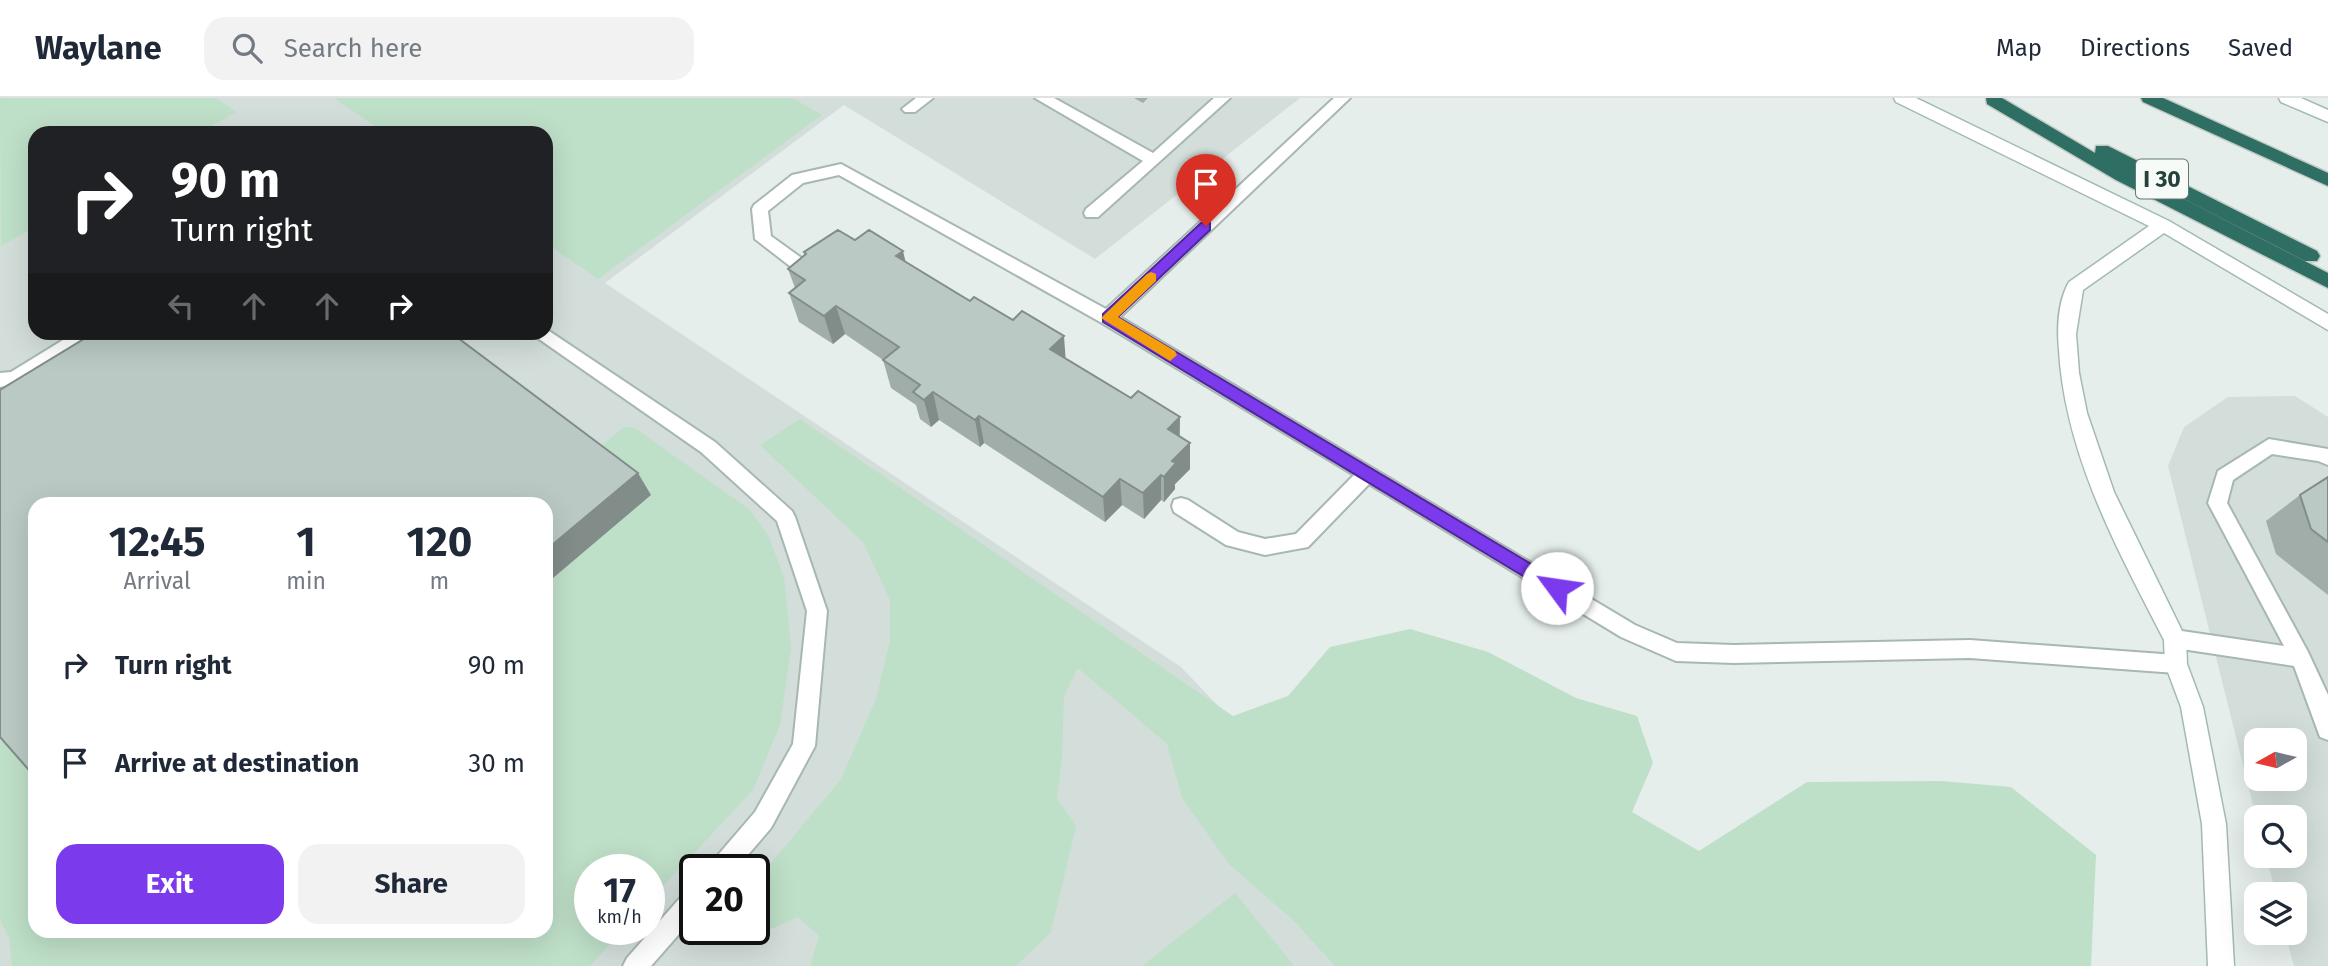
<!DOCTYPE html>
<style>
:root{--surface:#fff;--page:#f2f2f3;--text:#1f2937;--muted:#747a83;--line:#e0e1e3;--accent:#7c3aed}
body{margin:0;font-family:"Fira Sans",sans-serif;background:var(--page);color:var(--text);height:100vh;display:flex;flex-direction:column;font-size:26px;white-space:nowrap}
*{box-sizing:border-box;margin:0}
p{font-size:23px;color:var(--muted)}
.icon{flex:none;width:38px;height:38px;fill:none;stroke:currentColor;stroke-width:2;stroke-linecap:round;stroke-linejoin:round}
.map{position:relative;flex:1;overflow:hidden}
.drawer{position:absolute;left:28px;top:399px;width:525px;height:441px;display:flex;flex-direction:column;background:var(--surface);border-radius:21px;box-shadow:0 7px 28px #0002}
.drawer>*{flex:none}
.guide{position:absolute;left:28px;top:28px;width:525px;height:214px;border-radius:21px;box-shadow:0 7px 28px #0002;background:#202124;color:#fff;overflow:hidden}
.needle{width:46px;rotate:262deg}
.buttons{position:absolute;left:2244px;top:630px;display:grid;gap:14px}
.buttons a{display:grid;place-items:center;width:63px;height:63px;border-radius:14px;background:var(--surface);box-shadow:0 7px 28px #0002;font-size:35px}
.speed{position:absolute;left:574px;top:756px;display:flex;gap:14px;font-size:35px;font-weight:700;text-align:center}
.speed>*{display:grid;place-content:center;width:91px;height:91px;border-radius:50%;background:var(--surface);box-shadow:0 7px 28px #0002;line-height:1}
.speed small{font-size:18px;font-weight:400}
.speed .limit{border:4px solid #111;border-radius:10px;background:#fff;color:#111}
.pin{position:absolute;display:grid;place-items:center;width:60px;height:60px;color:#fff;margin:-72px -30px;border-radius:50% 50% 50% 0;rotate:-45deg;box-shadow:0 0 7px #0007}
.pin .icon{rotate:45deg}
.me{position:absolute;width:77px;margin:-38px;rotate:301deg;stroke-linejoin:round;filter:drop-shadow(0 0 5px #0008)}
.turn{display:flex;align-items:center;gap:24px;height:147px;padding:0 28px;font-size:32px}
.turn .icon{width:91px;height:91px;stroke-width:2.5}
.turn b{display:block;font-size:49px;line-height:60px}
.lanes{display:flex;align-items:center;height:66px;padding:0 28px;background:#0003;justify-content:center;gap:35px;direction:ltr}
.lanes .off{opacity:.35}
.eta{display:flex;justify-content:space-evenly;align-items:center;height:119px;text-align:center}
.eta b{font-size:42px;font-weight:700;line-height:49px}
.button{display:flex;gap:14px;margin-top:auto;padding:14px 28px}
.button a{flex:1;height:80px;border-radius:21px;background:var(--accent);color:#fff;font-size:28px;font-weight:700;line-height:80px;text-align:center}
.button a+a{background:var(--page);color:var(--text)}
ul{padding:0;list-style:none}
li{display:flex;align-items:center;gap:21px;height:98px;padding:0 28px}
li div{flex:1}
li b{display:block;font-size:26px}
li em{font-style:normal}
header{display:flex;align-items:center;gap:42px;box-sizing:border-box;height:98px;padding:0 35px;background:var(--surface);border-bottom:2px solid var(--line)}
header strong{font-size:33px}
nav{display:flex;gap:38px;margin-inline-start:auto;font-size:24px}
.search{width:490px;height:63px;background:var(--page);display:flex;align-items:center;gap:18px;box-sizing:border-box;padding:0 24px;border-radius:21px;color:var(--muted);font-size:26px}
.map>svg:first-child{display:block}
.built{fill:#d3deda;fill-rule:evenodd}
.green{fill:#bedfc8}
.lines{fill:none;stroke-linecap:round;stroke-linejoin:round}
.lane-casing{stroke:#a7b7b2;stroke-width:4}
.secondary-casing{stroke:#a3bab3;stroke-width:3}
.highway-casing{stroke:#c2cac8;stroke-width:3}
.lane{fill:#fff;fill-rule:evenodd}
.secondary{fill:#fff;fill-rule:evenodd}
.highway{fill:#2f6e63;fill-rule:evenodd}
.wall{fill:#a0ada9}
.shaded-wall{fill:#828d89}
.building{fill:#bac9c4;stroke:#828d89;stroke-width:2}
.route{fill:#7c3aed;stroke:#51269a;stroke-width:2}
.slow{fill:#f59e0b}
.labels{text-anchor:middle;dominant-baseline:central;stroke-width:5;stroke-linejoin:round;paint-order:stroke}
.shield{fill:#f6fbf8;stroke:#637973;stroke-width:2}
.shield-label{font-size:23px;font-weight:bold;fill:#24413a}
</style>
<header>
<strong>Waylane</strong>
<div class="search"><svg class="icon" aria-label="search" viewBox="0 0 24 24"><circle cx="10" cy="10" r="6"/><path d="M15 15l6 6"/></svg>Search here</div>
<nav><a>Map</a><a>Directions</a><a>Saved</a></nav>
</header>
<div class="map">
<svg width="2328" height="868" viewBox="0 0 2328 868">
<rect width="100%" height="100%" fill="#e5eeeb"/>
<g class="built">
<path d="M0 0H1300L1095 161 844 7 605 185 1181 569 1467 868H0ZM35 35H546V234H35ZM35 406H546V833H35ZM590 772H649V831H590ZM695 772H754V831H695Z"/>
<path d="M2295 298 2328 319V868H2294L2285 835H2294V796H2276L2266 758H2294V719H2256L2168 368 2184 329 2228 299ZM2256 642H2294V681H2256Z"/>
</g>
<g class="green">
<polygon points="0,0 216,0 236,14 200,35 35,35 35,129 1,148"/>
<polygon points="334,0 792,0 822,17 598,181 546,145 546,35 385,35"/>
<polygon points="800,321 1233,618 1288,598 1330,549 1410,531 1488,554 1576,600 1637,618 1653,665 1632,714 1699,753 1807,684 1941,683 2011,689 2096,757 2091,868 1335,868 1294,823 1229,766 1182,700 1167,646 1078,570 1064,598 1062,659 1057,701 1076,728 1051,834 1016,868 810,868 819,838 798,819 737,846 738,831 754,831 754,786 841,681 876,601 890,542 890,502 863,444 760,347"/>
<polygon points="624,329 635,330 750,412 768,437 784,479 791,550 780,627 753,692 649,803 649,772 590,772 590,831 623,831 590,868 12,868 9,839 0,822 0,641 11,633 35,659 35,833 546,833 546,486 650,397 599,350"/>
<polygon points="1235,795 1294,868 1142,868"/>
</g>
<g class="lines">
<defs>
<g id="lane">
<polygon points="916,0 933,0 915,14 905,14 902,11"/>
<polygon points="1035,0 1054,0 1153,55 1214,0 1230,0 1098,119 1086,119 1084,115 1086,111 1143,63"/>
<polygon points="1334,0 1350,0 1120,219 1635,527 1677,545 1734,547 1970,542 2176,557 2183,559 2186,566 2183,573 2176,575 1970,560 1734,565 1676,563 1621,539 1369,386 1308,449 1265,457 1226,447 1174,414 1172,408 1174,402 1181,400 1188,402 1238,434 1265,441 1296,436 1354,377 1102,225 839,77 803,85 768,113 771,138 807,164 809,168 807,172 795,172 755,141 752,111 754,107 792,77 841,66 1106,211"/>
<polygon points="546,231 715,344 792,413 795,419 827,513 815,648 771,730 735,772 709,772 712,764 755,714 793,646 807,513 777,423 701,354 529,234 546,234"/>
<polygon points="76,234 98,234 96,239 21,285 0,289 0,275 11,274"/>
<polygon points="2269,341 2328,351 2328,367 2318,363 2272,356 2233,382 2227,405 2308,554 2328,597 2328,642 2320,639 2294,568 2175,550 2168,547 2165,541 2168,535 2175,532 2284,548 2208,405 2218,373"/>
<polygon points="695,789 695,818 651,868 623,868 627,860 687,792"/>
</g>
<g id="secondary">
<path d="M1894 0H1916L2169 123 2328 216V232L2164 135 2083 192 2076 236 2079 275 2087 315 2114 394 2186 541 2187 566 2203 609 2226 726 2234 868H2208L2202 726 2181 609 2165 566 2164 542C2117 451 2065 356 2059 252 2057 231 2058 203 2069 184L2149 128 1896 4Z"/>
<polygon points="2279,0 2301,0 2328,12 2328,24 2281,4"/>
</g>
<g id="highway">
<polygon points="1986,0 2002,0 2095,55 2096,48 2108,48 2317,153 2320,158 2317,163 2305,163 2108,62 2328,175 2328,190 2116,82 1987,6"/>
<polygon points="2141,0 2163,0 2328,75 2328,88 2143,4"/>
</g>
</defs>
<use href="#lane" class="lane-casing"/>
<use href="#secondary" class="secondary-casing"/>
<use href="#highway" class="highway-casing"/>
<use href="#lane" class="lane"/>
<use href="#secondary" class="secondary"/>
<use href="#highway" class="highway"/>
</g>
<g class="wall">
<polygon points="1134,0 1148,0 1143,5"/>
<polygon points="855,142 906,164 1131,300 1180,319 1180,338 1190,345 1190,371 1175,386 1175,391 1164,404 1161,402 1144,421 1122,407 1105,424 984,345 980,349 939,322 931,329 920,321 916,307 891,290 883,262 845,236 833,246 799,224 789,195 795,190 788,171 805,157 804,154"/>
<polygon points="2328,379 2328,497 2276,456 2266,423 2300,397"/>
</g>
<g class="shaded-wall">
<polygon points="903,153 910,182 896,158"/>
<polygon points="836,208 845,236 833,246 824,218"/>
<polygon points="1064,238 1066,266 1050,251"/>
<polygon points="933,294 939,322 931,329 924,302"/>
<polygon points="979,318 984,345 980,349 975,322"/>
<polygon points="1180,319 1179,346 1168,331"/>
<polygon points="1190,345 1190,371 1175,386 1175,391 1164,404 1164,379 1172,363"/>
<polygon points="638,375 651,397 546,486 546,452"/>
<polygon points="1161,377 1161,402 1144,421 1143,395"/>
<polygon points="1120,381 1122,407 1105,424 1103,399"/>
<polygon points="546,491 553,500 546,506"/>
</g>
<g class="building">
<polygon points="838,132 855,142 869,132 903,153 896,158 970,203 974,199 1013,222 1022,213 1064,238 1050,251 1131,300 1138,293 1180,319 1168,331 1190,345 1172,363 1176,365 1164,379 1161,377 1143,395 1120,381 1103,399 979,318 975,322 933,294 924,302 913,294 920,287 883,262 899,249 836,208 824,218 789,195 805,182 788,171 806,156 804,154"/>
<polygon points="74,234 450,234 638,375 546,452 546,406 35,406 35,679 0,639 0,292 82,242"/>
<polygon points="2328,379 2328,444 2311,431 2300,397"/>
</g>
<polygon class="route" points="1206,124 1210,125 1210,132 1118,219 1563,485 1565,490 1563,495 1551,495 1103,224 1103,216 1201,125"/>
<polygon class="slow" points="1151,174 1156,176 1156,183 1118,219 1175,253 1177,257 1170,263 1101,220 1147,176"/>
<g class="labels">
<rect class="shield" x="2136" y="61.5" width="52" height="39" rx="5"/>
<g class="shield-label">
<text x="2162" y="81">I 30</text>
</g>
</g>
</svg>
<div class="buttons">
<a><svg class="needle" viewBox="-14 -14 28 28"><path d="M0-13l5 13h-10z" fill="#e53935"/><path d="M0 13l5-13h-10z" fill="#747a83"/></svg></a>
<a><svg class="icon" aria-label="search" viewBox="0 0 24 24"><circle cx="10" cy="10" r="6"/><path d="M15 15l6 6"/></svg></a>
<a><svg class="icon" aria-label="layers" viewBox="0 0 24 24"><path d="M12 4l9 5-9 5-9-5zM3 14l9 5 9-5"/></svg></a>
</div>
<div class="speed"><div>17<small>km/h</small></div><div class="limit">20</div></div>
<div class="pin" style="left:1206px;top:128px;background:#d93025"><svg class="icon" aria-label="arrive" viewBox="0 0 24 24"><path d="M6 21V4h12l-3 4 3 4H6"/></svg></div>
<svg class="me" style="left:1557px;top:490px" viewBox="-20 -20 40 40"><circle r="19" fill="#fff"/><path d="M0-13L10 11 0 6-10 11z" fill="#7c3aed"/></svg>
<div class="guide">
<div class="turn"><svg class="icon" aria-label="right" viewBox="0 0 24 24"><path d="M7 20v-9h11M14 6l5 5-5 5"/></svg><div><b>90 m</b>Turn right</div></div>
<div class="lanes"><svg class="icon off" aria-label="left" viewBox="0 0 24 24"><path d="M17 20v-9H6M10 6l-5 5 5 5"/></svg><svg class="icon off" aria-label="ahead" viewBox="0 0 24 24"><path d="M12 20V5M6 11l6-6 6 6"/></svg><svg class="icon off" aria-label="ahead" viewBox="0 0 24 24"><path d="M12 20V5M6 11l6-6 6 6"/></svg><svg class="icon" aria-label="right" viewBox="0 0 24 24"><path d="M7 20v-9h11M14 6l5 5-5 5"/></svg></div>
</div>
<section class="drawer">
<div class="eta">
<div><b>12:45</b><p>Arrival</p></div>
<div><b>1</b><p>min</p></div>
<div><b>120</b><p>m</p></div>
</div>
<ul>
<li><svg class="icon" aria-label="right" viewBox="0 0 24 24"><path d="M7 20v-9h11M14 6l5 5-5 5"/></svg><div><b>Turn right</b></div><em>90 m</em></li>
<li><svg class="icon" aria-label="arrive" viewBox="0 0 24 24"><path d="M6 21V4h12l-3 4 3 4H6"/></svg><div><b>Arrive at destination</b></div><em>30 m</em></li>
</ul>
<div class="button"><a>Exit</a><a>Share</a></div>
</section>
</div>
